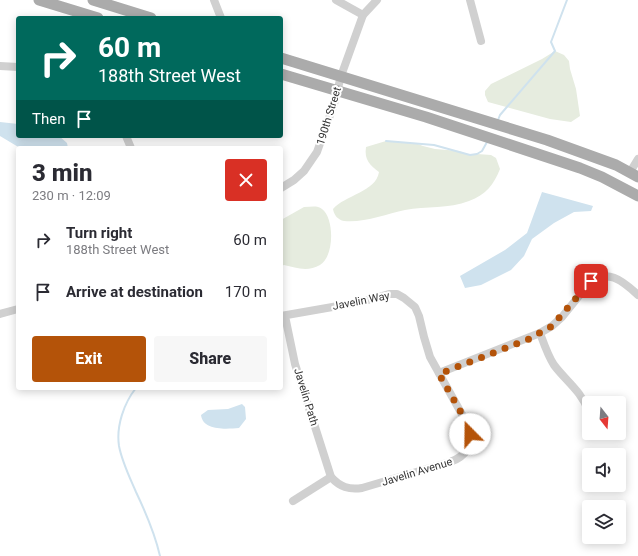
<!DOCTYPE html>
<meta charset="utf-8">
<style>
:root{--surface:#fff;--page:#f7f7f7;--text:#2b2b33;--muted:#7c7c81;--accent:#b45309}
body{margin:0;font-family:Roboto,sans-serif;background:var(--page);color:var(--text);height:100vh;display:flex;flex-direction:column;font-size:15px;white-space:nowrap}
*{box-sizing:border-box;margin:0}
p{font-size:13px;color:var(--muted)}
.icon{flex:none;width:22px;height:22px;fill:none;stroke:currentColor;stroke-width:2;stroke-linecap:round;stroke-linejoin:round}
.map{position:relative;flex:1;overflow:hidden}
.panel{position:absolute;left:16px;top:146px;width:267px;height:244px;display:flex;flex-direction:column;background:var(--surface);border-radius:4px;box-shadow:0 2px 10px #0003}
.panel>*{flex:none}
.top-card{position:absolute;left:16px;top:16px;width:267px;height:122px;border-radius:4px;box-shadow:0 2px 10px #0003;background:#00695c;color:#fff;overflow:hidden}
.needle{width:26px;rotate:163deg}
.buttons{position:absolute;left:582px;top:396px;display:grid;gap:8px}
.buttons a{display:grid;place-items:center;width:44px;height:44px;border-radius:4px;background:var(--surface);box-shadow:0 2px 10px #0003;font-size:20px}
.pin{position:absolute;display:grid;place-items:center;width:34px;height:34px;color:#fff;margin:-17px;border-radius:8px;box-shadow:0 2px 6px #0006}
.me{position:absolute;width:44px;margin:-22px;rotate:338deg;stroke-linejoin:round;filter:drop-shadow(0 0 3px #0008)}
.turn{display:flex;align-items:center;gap:14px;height:84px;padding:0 16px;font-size:18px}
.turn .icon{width:52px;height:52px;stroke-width:2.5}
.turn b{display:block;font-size:28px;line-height:34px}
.then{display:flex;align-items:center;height:38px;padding:0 16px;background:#0003;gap:8px;font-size:15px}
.round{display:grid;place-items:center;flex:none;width:42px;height:42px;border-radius:4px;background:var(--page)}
.headline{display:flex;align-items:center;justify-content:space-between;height:68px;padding:0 16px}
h1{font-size:24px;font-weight:800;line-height:30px}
.primary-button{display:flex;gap:8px;margin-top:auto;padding:8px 16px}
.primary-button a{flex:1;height:46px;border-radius:4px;background:var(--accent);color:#fff;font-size:16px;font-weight:800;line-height:46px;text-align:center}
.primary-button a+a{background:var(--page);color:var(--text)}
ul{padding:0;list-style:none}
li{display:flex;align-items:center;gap:12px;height:52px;padding:0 16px}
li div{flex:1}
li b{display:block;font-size:15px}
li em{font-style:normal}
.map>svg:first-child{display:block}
.green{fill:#e6ecdf}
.water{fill:#cfe2ee}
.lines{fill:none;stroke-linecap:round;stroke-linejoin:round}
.stream{stroke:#cfe2ee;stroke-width:2}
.minor{stroke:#d0d0d0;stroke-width:8}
.major{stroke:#ababab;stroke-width:11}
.route{stroke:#b45309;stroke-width:7;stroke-dasharray:0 12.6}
.labels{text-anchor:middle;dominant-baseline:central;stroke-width:4;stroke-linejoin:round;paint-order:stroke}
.street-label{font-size:11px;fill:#333;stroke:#fff}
</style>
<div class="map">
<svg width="638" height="556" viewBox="0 0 638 556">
<rect width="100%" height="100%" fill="#fff"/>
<g class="green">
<polygon points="555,51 564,55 569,61 570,69 576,89 580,116 571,122 550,119 488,102 485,95 485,91 491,84 542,59"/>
<path d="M386 141 418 144 423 146 435 149 459 151 470 155 477 154 491 155 496 158 500 169C494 184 486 195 469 201 449 209 426 206 405 210 386 214 364 223 344 221 338 220 334 215 333 209 345 195 376 192 379 172 370 165 364 160 366 147Z"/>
<path d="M304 207C311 207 317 205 322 209 335 219 334 257 320 265 308 272 296 268 284 265L281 266V220Z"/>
</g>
<g class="water">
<polygon points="0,122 18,124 18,136 59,136 67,143 68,148 20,148 0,136"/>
<polygon points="542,192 593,206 591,211 574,212 554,223 532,239 524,256 511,270 481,285 465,288 460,276 505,250 527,233"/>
<path d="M242 404 245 407 246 419 239 428C226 429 203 431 201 415L208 410 228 409Z"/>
</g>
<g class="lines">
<g class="stream">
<polyline points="498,120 500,115 555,51 551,42 567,0"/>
<polyline points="386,141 434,145 470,155 477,154 482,151 487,142"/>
<path d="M136 388C124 403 116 426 119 446 122 462 130 478 136 492 146 513 155 534 160 556"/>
</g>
<g class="minor">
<polyline points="214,0 221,18"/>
<polyline points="336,0 363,15"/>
<polyline points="470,0 481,41"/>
<polyline points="0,66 18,67"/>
<polyline points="126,136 131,148"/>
<polyline points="630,172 638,159"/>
<polyline points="281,188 294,180 304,171 317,152 334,104 341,76 363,15 377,0"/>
<polyline points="0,314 18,309"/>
<path d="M281 316 361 302 389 294H397L404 298 415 307 419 316 424 337 430 357 469 427C473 445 467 456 450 462L362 488C349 490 340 487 331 477L295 364 285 316"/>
<path d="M540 333C544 344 548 356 554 365 566 381 581 391 588 410"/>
<path d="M439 373 540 333 552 326 562 317 587 286C606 266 623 281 638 295"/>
<polyline points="293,501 331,477"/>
</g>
<g class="major">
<polyline points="39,0 98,18"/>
<polyline points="93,0 151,18"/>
<polyline points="281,58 547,140 616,165 638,177"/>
<polyline points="281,74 426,117 580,168 602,177 638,196"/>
</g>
</g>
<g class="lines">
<polyline class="route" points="470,434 466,421 439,374 529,339 552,326 591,281"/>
</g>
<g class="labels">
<g class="street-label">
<text transform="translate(329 116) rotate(-73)">190th Street</text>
<text transform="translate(361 301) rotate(-11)">Javelin Way</text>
<text transform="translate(306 397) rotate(73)">Javelin Path</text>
<text transform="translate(417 472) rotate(-17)">Javelin Avenue</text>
</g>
</g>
</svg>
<div class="buttons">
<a><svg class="needle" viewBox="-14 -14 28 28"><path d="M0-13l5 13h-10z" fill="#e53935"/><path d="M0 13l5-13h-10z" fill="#7c7c81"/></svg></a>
<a><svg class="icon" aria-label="sound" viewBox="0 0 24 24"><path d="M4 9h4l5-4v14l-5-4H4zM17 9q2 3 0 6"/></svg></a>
<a><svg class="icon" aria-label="layers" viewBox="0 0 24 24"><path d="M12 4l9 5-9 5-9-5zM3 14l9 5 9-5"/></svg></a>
</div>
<div class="pin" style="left:591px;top:281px;background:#d93025"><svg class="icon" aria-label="arrive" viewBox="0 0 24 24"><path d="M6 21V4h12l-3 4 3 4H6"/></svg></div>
<svg class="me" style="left:470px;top:434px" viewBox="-20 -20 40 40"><circle r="19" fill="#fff"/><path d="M0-13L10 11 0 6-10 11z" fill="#b45309"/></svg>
<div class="top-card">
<div class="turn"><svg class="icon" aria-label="right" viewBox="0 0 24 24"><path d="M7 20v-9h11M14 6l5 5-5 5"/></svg><div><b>60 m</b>188th Street West</div></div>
<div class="then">Then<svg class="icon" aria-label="arrive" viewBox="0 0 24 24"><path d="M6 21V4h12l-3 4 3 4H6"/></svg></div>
</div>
<section class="panel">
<div class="headline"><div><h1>3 min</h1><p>230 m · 12:09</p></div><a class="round" style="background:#d93025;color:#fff"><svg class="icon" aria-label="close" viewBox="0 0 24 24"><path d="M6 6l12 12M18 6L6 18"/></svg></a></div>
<ul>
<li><svg class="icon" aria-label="right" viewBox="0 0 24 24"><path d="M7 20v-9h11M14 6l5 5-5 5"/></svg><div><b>Turn right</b><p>188th Street West</p></div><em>60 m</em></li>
<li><svg class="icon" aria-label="arrive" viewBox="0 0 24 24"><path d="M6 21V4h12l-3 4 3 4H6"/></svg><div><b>Arrive at destination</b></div><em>170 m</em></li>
</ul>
<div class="primary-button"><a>Exit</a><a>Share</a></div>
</section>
</div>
